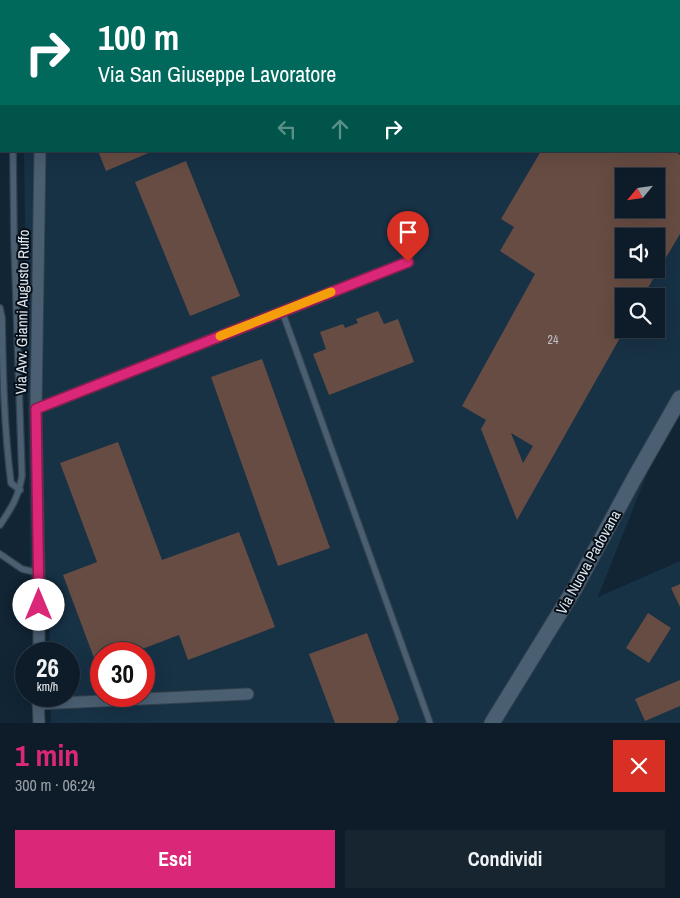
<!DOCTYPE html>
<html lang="it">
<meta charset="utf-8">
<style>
:root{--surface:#0d1c28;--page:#162530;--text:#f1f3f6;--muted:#9aa1a8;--line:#2d3a45;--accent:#db2777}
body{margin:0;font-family:"Archivo Narrow",sans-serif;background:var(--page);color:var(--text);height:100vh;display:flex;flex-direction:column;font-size:19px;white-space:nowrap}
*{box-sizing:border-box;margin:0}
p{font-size:16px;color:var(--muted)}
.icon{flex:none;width:28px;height:28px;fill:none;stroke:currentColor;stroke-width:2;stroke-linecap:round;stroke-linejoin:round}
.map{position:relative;height:723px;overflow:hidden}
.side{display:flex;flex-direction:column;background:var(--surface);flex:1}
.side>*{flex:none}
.hud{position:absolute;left:0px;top:0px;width:680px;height:152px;box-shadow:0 5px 20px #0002,0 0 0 1px var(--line);background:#00695c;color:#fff;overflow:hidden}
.needle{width:32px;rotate:241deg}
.controls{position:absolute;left:615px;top:168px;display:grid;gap:10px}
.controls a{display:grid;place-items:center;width:50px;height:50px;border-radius:0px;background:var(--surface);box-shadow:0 5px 20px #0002,0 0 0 1px var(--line);font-size:25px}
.speed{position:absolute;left:15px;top:642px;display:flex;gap:10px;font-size:25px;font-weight:700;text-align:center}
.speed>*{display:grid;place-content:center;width:65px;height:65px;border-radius:50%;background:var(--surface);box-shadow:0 5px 20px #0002,0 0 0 1px var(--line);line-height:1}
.speed small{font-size:12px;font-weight:400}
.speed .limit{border:8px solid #d22;background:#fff;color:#111}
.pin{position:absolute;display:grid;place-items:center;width:42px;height:42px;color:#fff;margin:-51px -21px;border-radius:50% 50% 50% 0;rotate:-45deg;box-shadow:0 0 5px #0007}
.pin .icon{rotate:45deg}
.me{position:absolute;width:55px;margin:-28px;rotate:0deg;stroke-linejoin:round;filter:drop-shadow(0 0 4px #0008)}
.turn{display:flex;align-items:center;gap:18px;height:105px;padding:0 15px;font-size:22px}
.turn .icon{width:65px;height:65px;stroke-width:2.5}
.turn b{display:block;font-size:35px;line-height:42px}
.lanes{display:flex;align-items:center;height:48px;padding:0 15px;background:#0003;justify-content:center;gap:25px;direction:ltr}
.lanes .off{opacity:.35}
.round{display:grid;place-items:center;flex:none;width:52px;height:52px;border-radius:0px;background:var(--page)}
.headline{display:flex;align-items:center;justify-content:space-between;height:85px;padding:0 15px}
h1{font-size:30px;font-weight:800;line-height:38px;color:var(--accent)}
.action{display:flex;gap:10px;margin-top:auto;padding:10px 15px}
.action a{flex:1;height:58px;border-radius:0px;background:var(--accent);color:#fff;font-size:20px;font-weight:800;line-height:58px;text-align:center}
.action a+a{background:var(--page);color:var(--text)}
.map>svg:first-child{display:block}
.built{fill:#173145;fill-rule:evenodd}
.building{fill:#674c43;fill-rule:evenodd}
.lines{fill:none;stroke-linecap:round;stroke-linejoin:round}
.lane-casing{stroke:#34424f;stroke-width:8}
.street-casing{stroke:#34424f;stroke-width:13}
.secondary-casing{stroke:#34424f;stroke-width:17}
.lane{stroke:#4a5f72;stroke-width:5.5}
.street{stroke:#4a5f72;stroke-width:11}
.secondary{stroke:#4a5f72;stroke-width:15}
.route-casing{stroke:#8e194d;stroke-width:12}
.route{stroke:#db2777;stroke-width:9}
.slow{stroke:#f59e0b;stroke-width:9}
.labels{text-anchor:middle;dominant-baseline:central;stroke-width:4;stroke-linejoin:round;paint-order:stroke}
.number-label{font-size:12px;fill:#bcbfc5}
.street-label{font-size:15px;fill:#d9e5f0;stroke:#060d15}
</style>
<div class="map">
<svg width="680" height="723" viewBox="0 0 680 723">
<rect width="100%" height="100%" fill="#112535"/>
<g class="built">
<polygon points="22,0 544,0 545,1 22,1"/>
<path d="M679 100 680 101V398L670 416 598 597 680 561V723H51L50 696H69V654H50L49 608 31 614 24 151H679ZM624 176H656V209H624ZM624 236H656V269H624ZM624 296H656V329H624ZM101 654H144V696H101Z"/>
</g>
<g class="building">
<polygon points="98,151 153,151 106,171"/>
<path d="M541 151H674L680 155V234L643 296H624V329H625L517 520 481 429 486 420 462 406 535 274 500 251 514 227 501 219ZM624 176H656V209H624ZM624 236H656V269H624ZM511 433 533 446 523 463Z"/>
<polygon points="186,161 240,296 190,316 135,182"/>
<polygon points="378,311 384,324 398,319 414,362 329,395 313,354 326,349 320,332 343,324 345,328 358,323 356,319"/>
<polygon points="262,359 330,548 278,566 211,377"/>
<polygon points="118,442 162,560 239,532 275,627 188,660 179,635 129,654 101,654 101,664 97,666 63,575 97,562 60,463"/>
<polygon points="680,584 680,607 671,588"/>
<polygon points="648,613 671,628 649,663 626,648"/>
<polygon points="367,633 399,719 396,723 335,723 309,654"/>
<polygon points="680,680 680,706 645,721 635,699"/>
</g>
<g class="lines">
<defs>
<g id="lane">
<polyline points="0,82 1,83"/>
<polyline points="0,117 1,116"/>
<path d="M0 308 2 318C3 373 4 428 11 483L20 490"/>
<polyline points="282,311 430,723"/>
<path d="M0 525C12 507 18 498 22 476L14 240 13 151"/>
<polyline points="0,554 22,569 39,573"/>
</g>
<g id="street">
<polyline points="544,0 545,1"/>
<polyline points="98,1 100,0"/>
<polyline points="679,100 680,101"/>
<polyline points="36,409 408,262"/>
<polyline points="39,654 39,573 36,409 40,151"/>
<polyline points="38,697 39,723"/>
<polyline points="38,704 248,694"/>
</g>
<polyline id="secondary" points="492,723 575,588 635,477 680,398"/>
</defs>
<use href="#lane" class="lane-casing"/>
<use href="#street" class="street-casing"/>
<use href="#secondary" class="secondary-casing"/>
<use href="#lane" class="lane"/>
<use href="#street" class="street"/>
<use href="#secondary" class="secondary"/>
</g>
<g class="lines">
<defs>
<polyline id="route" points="39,605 36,409 408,262"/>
</defs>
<use href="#route" class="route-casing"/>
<use href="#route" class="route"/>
<polyline class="slow" points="220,336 331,292"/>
</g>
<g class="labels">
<g class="number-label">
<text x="553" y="340">24</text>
</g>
<g class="street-label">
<text transform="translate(22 312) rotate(-89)">Via Avv. Gianni Augusto Ruffo</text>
<text transform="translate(588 562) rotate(-61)">Via Nuova Padovana</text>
</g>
</g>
</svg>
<div class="controls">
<a><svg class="needle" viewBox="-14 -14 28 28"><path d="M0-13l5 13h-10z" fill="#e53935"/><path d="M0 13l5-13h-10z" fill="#9aa1a8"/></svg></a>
<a><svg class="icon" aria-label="sound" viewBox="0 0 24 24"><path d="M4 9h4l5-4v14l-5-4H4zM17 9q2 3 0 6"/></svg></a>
<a><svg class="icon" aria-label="search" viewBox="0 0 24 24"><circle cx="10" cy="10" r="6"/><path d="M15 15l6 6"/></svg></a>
</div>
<div class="speed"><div>26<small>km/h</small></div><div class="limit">30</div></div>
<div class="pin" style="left:408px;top:262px;background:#d93025"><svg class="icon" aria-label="arrive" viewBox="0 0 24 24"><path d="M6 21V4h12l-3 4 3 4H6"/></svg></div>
<svg class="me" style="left:39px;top:605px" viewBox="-20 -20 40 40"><circle r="19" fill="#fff"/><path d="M0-13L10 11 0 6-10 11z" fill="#db2777"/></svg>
<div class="hud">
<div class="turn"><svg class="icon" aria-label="right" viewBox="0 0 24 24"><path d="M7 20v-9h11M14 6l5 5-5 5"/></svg><div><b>100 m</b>Via San Giuseppe Lavoratore</div></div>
<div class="lanes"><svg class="icon off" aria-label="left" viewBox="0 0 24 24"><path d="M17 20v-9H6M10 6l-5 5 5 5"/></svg><svg class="icon off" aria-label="ahead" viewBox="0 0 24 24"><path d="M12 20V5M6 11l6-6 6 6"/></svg><svg class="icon" aria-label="right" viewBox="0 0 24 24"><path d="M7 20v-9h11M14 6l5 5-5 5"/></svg></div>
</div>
</div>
<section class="side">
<div class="headline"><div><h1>1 min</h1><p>300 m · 06:24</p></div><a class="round" style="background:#d93025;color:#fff"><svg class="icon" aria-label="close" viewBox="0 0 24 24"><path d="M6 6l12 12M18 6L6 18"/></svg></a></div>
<div class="action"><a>Esci</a><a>Condividi</a></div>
</section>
